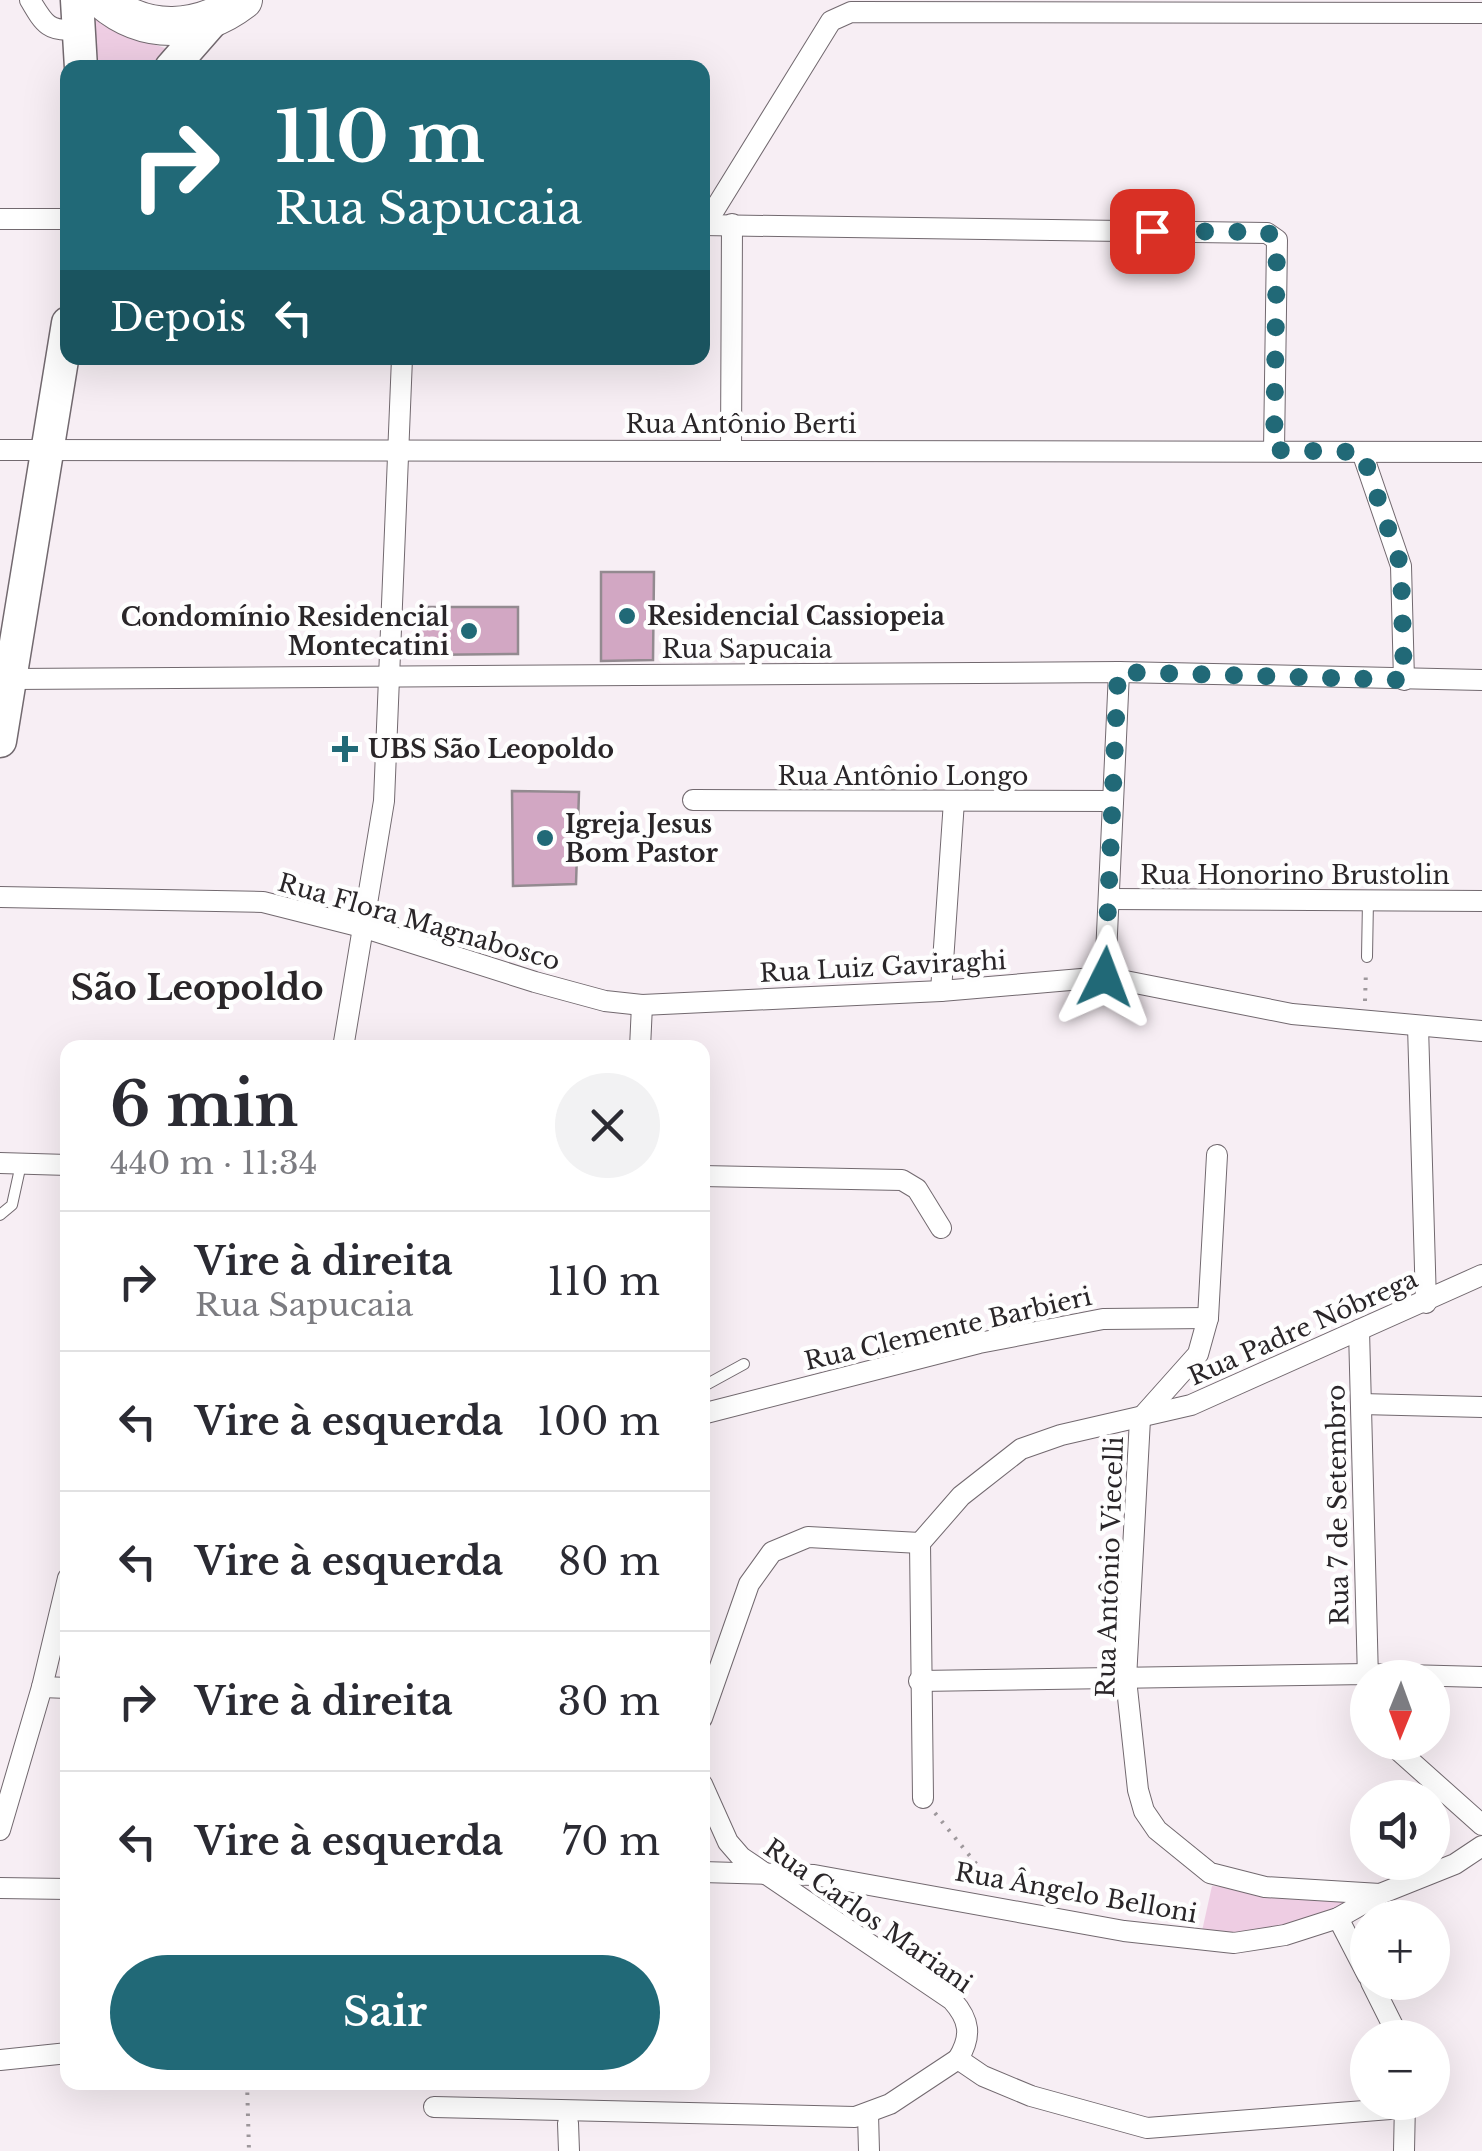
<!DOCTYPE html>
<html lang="pt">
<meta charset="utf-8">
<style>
:root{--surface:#fff;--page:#f2f2f3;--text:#2b2b33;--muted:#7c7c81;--line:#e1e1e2;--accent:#216977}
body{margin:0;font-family:"Libre Baskerville",serif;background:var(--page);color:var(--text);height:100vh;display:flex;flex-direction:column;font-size:38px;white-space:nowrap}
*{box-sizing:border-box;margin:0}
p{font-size:32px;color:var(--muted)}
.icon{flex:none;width:55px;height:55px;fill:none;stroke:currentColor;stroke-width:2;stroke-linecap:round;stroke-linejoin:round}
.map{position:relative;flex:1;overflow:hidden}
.drawer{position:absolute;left:60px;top:1040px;width:650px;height:1050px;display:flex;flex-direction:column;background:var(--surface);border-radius:20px;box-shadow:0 10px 40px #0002}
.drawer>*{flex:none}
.banner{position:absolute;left:60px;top:60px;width:650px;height:305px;border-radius:20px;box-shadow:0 10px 40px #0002;background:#216977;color:#fff;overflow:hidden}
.needle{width:65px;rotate:181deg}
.buttons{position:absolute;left:1350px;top:1660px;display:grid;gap:20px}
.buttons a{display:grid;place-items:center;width:100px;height:100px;border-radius:50%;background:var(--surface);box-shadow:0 10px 40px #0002;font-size:50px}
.pin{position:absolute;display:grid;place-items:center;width:85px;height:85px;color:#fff;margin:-42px;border-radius:20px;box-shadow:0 5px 15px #0006}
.me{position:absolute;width:110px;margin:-55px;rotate:3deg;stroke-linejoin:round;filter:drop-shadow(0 0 8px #0008)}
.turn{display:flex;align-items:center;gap:35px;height:210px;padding:0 50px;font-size:45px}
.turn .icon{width:130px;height:130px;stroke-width:2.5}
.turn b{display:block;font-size:70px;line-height:85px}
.then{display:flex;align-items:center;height:95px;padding:0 50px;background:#0003;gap:20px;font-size:38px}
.round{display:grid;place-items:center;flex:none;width:105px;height:105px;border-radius:52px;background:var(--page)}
.head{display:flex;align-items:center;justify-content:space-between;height:170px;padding:0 50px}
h1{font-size:60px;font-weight:800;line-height:75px}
.primary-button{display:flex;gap:20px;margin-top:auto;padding:20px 50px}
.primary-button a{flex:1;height:115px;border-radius:60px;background:var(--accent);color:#fff;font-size:40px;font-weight:800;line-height:115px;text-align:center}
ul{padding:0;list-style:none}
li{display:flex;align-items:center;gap:30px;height:140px;padding:0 50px;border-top:2px solid var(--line)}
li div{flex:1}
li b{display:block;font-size:38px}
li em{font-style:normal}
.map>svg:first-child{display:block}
.green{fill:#eecde3}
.building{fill:#d2a7c3;stroke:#938a90;stroke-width:2.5}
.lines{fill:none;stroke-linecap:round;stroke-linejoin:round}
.lane-casing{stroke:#72696f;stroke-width:12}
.street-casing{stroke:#72696f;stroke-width:22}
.primary-casing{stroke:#72696f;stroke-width:35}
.highway-casing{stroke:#72696f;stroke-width:40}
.path{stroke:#9e989c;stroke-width:4;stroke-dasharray:2.5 8;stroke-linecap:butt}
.lane{stroke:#fff;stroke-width:10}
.street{stroke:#fff;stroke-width:20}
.primary{stroke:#fff;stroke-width:32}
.highway{stroke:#fff;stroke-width:38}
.route{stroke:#216977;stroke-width:18;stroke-dasharray:0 32.4}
.poi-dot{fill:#216977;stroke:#fefefe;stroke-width:4}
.labels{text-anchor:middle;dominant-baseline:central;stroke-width:9;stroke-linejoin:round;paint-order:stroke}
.street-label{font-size:25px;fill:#2a2629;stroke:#fefefe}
.poi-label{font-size:25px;font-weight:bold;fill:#2a2629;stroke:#fefefe;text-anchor:start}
.district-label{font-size:35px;font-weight:bold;fill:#2a2629;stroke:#fefefe}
</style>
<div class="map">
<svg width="1482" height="2151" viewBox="0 0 1482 2151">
<rect width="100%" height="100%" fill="#f7eef4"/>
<g class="green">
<polygon points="92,13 125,35 168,49 156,67 96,67"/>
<polygon points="1212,1886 1362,1900 1253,1936 1202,1931"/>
</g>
<g class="building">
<polygon points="601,572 654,572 653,660 601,661"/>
<polygon points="421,607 518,607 518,654 420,655"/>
<polygon points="512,791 579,792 576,884 513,886"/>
</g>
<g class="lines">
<defs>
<g id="lane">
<polyline points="1367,957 1368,900"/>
<polyline points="0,1215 12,1205 21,1164"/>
<polyline points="702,1387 744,1364"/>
</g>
<g id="street">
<path d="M30 0C44 24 49 33 78 29"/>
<polyline points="0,219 68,219"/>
<polyline points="702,225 1267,233 1277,240 1274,450"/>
<polyline points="705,225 831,21 851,12 1482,13"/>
<polyline points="0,450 1482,452"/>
<polyline points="731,450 732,224"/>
<polyline points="1362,452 1401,566 1404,680"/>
<polyline points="12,679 1119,672 1482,680"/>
<polyline points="693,800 1113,801"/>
<polyline points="0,897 263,902 362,927 535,982 605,1001 642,1005 941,991 1105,977 1292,1014 1482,1031"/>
<polyline points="1109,899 1482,901"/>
<polyline points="1105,977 1119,672"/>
<polyline points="941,991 954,801"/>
<polyline points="1418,1026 1426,1303"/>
<polyline points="343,1048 384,801 402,358"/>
<polyline points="640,1048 642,1005"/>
<polyline points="1217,1155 1208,1318 1198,1354 1140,1419 1126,1679 1138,1790 1144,1811 1157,1830 1210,1873 1265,1887 1380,1894"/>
<polyline points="0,1163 68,1165"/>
<polyline points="702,1176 902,1180 917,1189 941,1228"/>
<polyline points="1359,1330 1368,1679"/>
<polyline points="1361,1404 1482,1407"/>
<polyline points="702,1414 979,1343 1103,1319 1208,1318"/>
<polyline points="919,1681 1367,1674 1482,1677"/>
<polyline points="42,1687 68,1688"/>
<polyline points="702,1718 749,1584 772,1552 808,1537 920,1543"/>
<polyline points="1389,1742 1482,1825"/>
<path d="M702 1784 728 1842 741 1857 952 2000C970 2020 972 2036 958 2059L983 2076 1031 2096 1147 2128 1403 2108"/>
<polyline points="923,1798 920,1543 961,1496 1021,1449 1061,1435 1191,1405 1482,1275"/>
<polyline points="0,1830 42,1687 68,1578"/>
<polyline points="702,1872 814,1875 1124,1931 1234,1943 1285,1935 1338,1918 1380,1894 1455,1864 1482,1846"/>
<polyline points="0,1888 68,1889"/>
<polyline points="1338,1918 1368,1976"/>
<polyline points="1371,1982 1399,2038"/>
<polyline points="0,2060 68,2053"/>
<polyline points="434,2107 855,2117 890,2104 958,2059"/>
<polyline points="868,2114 869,2151"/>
<polyline points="568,2123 569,2151"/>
<polyline points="1404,2151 1405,2102"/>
</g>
<g id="primary">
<polyline points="77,0 81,68"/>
<polyline points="171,68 213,20"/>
<polyline points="0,741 68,323"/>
</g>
<path id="highway" d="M103 0C145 36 200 33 243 0"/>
</defs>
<use href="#lane" class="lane-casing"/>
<use href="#street" class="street-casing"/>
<use href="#primary" class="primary-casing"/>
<use href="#highway" class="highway-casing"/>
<g class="path">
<polyline points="1365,1001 1366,970"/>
<polyline points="935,1813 995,1887"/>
<polyline points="247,2082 249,2151"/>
</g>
<use href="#lane" class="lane"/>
<use href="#street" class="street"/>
<use href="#primary" class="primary"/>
<use href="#highway" class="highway"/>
</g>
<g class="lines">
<polyline class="route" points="1105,977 1118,672 1404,680 1401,566 1362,452 1274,450 1277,240 1267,232 1152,231"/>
</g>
<g class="poi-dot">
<circle cx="627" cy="616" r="10"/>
<circle cx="469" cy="631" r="10"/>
<path d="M340 734h10v10h10v10h-10v10h-10v-10h-10v-10h10z"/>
<circle cx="545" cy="838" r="10"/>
</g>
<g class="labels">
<g class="street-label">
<text x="741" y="424">Rua Antônio Berti</text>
<text x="747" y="649">Rua Sapucaia</text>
<text x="903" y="776">Rua Antônio Longo</text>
<text x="1295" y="875">Rua Honorino Brustolin</text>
<text transform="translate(419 922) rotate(16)">Rua Flora Magnabosco</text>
<text transform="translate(883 967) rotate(-3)">Rua Luiz Gaviraghi</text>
<text transform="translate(1303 1328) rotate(-24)">Rua Padre Nóbrega</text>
<text transform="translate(948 1329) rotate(-13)">Rua Clemente Barbieri</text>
<text transform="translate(1338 1505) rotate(-91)">Rua 7 de Setembro</text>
<text transform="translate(1110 1567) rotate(-88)">Rua Antônio Viecelli</text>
<text transform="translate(1076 1893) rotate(10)">Rua Ângelo Belloni</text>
<text transform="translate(868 1916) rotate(35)">Rua Carlos Mariani</text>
</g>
<g class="poi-label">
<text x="647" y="616">Residencial Cassiopeia</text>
<text x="449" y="617" text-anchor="end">Condomínio Residencial<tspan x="449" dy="29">Montecatini</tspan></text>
<text x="368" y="749">UBS São Leopoldo</text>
<text x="565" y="824">Igreja Jesus<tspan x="565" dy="29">Bom Pastor</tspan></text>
</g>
<g class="district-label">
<text x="197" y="987">São Leopoldo</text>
</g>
</g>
</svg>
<div class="buttons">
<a><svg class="needle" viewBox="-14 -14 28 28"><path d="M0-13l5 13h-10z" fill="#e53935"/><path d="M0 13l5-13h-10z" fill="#7c7c81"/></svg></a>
<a><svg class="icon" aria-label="sound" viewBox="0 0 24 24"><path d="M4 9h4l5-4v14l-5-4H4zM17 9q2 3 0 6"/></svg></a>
<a>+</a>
<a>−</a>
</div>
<div class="pin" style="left:1152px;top:231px;background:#d93025"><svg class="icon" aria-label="arrive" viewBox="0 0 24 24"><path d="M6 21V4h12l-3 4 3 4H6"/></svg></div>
<svg class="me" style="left:1105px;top:977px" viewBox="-20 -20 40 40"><path d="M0-17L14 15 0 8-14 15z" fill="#216977" stroke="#fff" stroke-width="4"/></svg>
<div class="banner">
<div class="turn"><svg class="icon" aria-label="right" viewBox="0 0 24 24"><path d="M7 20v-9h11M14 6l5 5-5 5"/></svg><div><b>110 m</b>Rua Sapucaia</div></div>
<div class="then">Depois<svg class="icon" aria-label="left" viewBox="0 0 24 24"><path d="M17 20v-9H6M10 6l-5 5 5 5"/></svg></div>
</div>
<section class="drawer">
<div class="head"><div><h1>6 min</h1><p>440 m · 11:34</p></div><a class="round"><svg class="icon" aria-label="close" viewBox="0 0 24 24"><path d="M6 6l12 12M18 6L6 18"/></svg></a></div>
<ul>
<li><svg class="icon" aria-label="right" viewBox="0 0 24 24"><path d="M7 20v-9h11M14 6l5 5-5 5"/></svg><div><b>Vire à direita</b><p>Rua Sapucaia</p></div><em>110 m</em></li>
<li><svg class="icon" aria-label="left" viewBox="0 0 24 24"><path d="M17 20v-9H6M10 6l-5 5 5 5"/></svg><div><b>Vire à esquerda</b></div><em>100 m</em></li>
<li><svg class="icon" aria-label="left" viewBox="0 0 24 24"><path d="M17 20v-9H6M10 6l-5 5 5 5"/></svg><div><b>Vire à esquerda</b></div><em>80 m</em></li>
<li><svg class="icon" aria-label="right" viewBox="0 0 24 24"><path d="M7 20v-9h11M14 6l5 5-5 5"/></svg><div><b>Vire à direita</b></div><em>30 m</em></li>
<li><svg class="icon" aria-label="left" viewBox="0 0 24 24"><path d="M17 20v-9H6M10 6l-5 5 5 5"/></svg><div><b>Vire à esquerda</b></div><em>70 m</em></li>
</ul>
<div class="primary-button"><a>Sair</a></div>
</section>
</div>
